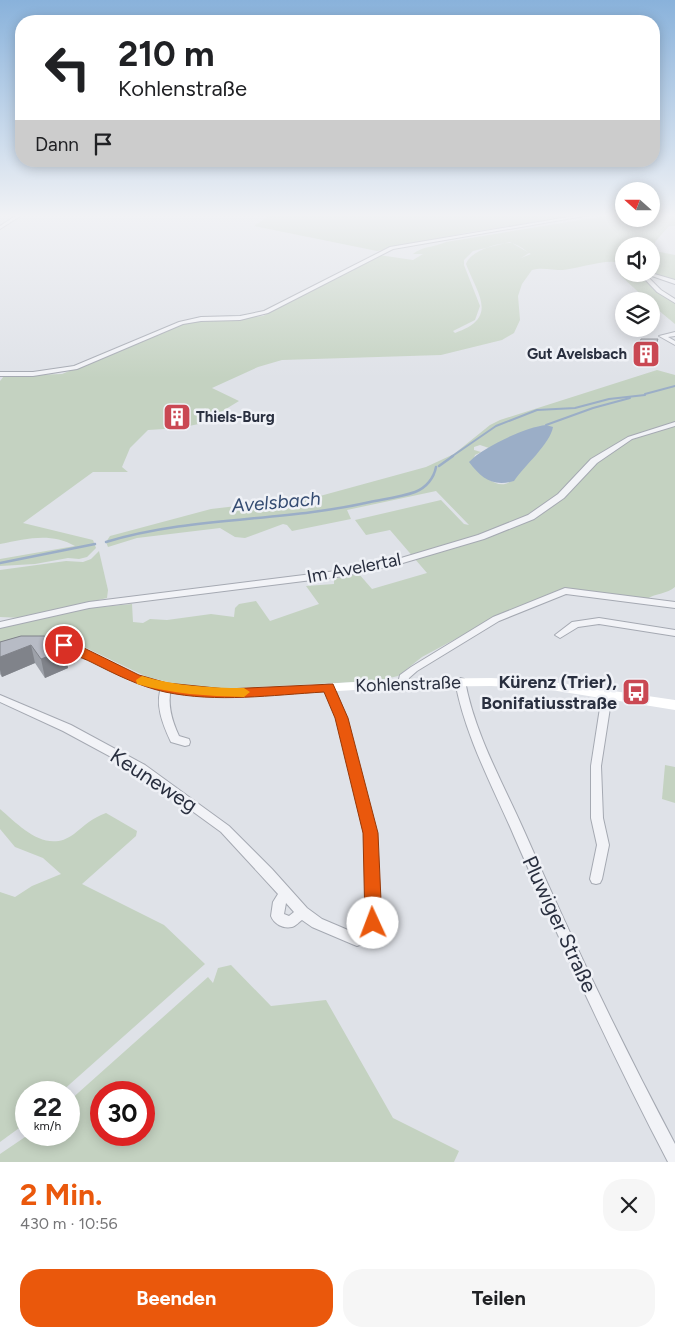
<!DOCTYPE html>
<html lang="de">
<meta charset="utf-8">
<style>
:root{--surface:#fff;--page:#f6f6f6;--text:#202124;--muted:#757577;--accent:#ea580c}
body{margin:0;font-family:Figtree,sans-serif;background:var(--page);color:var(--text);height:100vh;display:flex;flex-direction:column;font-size:19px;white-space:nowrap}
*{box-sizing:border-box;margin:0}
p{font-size:16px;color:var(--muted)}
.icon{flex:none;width:28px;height:28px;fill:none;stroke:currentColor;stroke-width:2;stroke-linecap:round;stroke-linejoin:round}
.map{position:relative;height:1162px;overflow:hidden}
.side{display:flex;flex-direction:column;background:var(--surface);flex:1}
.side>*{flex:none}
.guide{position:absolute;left:15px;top:15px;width:645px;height:152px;border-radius:20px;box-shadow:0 2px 12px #0003;background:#fff;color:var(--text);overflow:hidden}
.needle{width:32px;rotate:291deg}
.fabs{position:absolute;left:615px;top:182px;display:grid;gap:10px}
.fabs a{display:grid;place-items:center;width:45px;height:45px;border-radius:50%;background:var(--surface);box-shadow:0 2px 12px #0003;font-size:25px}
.speed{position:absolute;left:15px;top:1081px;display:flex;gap:10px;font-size:25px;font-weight:700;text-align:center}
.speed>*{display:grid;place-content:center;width:65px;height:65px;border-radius:50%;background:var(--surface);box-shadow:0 2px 12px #0003;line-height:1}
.speed small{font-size:12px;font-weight:400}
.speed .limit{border:8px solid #d22;background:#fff;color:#111}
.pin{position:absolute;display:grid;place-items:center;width:42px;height:42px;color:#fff;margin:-21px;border:2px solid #fff;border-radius:50%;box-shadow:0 1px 5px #0007}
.me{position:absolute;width:55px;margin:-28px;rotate:358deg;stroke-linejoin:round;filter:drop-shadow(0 0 4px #0008)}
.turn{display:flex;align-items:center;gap:18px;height:105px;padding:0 20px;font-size:22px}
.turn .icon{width:65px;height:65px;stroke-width:2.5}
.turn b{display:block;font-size:35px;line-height:42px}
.then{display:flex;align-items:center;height:48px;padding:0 20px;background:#0003;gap:10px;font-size:19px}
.round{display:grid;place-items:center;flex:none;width:52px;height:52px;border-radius:20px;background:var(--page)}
.summary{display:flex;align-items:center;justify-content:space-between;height:85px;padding:0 20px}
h1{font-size:30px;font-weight:700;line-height:38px;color:var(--accent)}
.button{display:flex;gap:10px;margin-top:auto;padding:10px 20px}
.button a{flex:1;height:58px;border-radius:20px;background:var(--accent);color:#fff;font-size:20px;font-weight:700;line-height:58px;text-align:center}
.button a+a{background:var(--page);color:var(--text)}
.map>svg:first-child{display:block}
.green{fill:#c4d2c1;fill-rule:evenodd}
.water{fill:#9baec7}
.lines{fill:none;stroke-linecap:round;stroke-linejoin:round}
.stream-far1{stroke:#9baec7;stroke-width:2}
.stream{stroke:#9baec7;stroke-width:2.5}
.minor-casing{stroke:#a5a9b2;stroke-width:2}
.minor{fill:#f2f3f7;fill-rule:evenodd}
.secondary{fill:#fff;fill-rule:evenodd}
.wall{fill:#9da1a9}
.shaded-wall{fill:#80838a}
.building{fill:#b7bbc5;stroke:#80838a}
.route{fill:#ea580c;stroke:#983908}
.slow{fill:#f59e0b}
.labels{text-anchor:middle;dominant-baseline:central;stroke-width:5;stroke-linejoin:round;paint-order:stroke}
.far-poi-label{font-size:15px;font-weight:bold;fill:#292f3f;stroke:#eff1f6;text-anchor:end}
.street-label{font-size:18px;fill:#292f3f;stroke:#eff1f6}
.poi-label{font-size:18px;font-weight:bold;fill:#292f3f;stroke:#eff1f6;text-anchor:end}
.water-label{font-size:19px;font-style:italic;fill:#344b71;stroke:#eff1f6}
.near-street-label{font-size:21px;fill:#292f3f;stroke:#eff1f6}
</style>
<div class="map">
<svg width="675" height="1162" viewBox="0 0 675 1162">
<rect width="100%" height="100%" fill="#dfe2e8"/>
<g class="green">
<polygon points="270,215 579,215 465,233 377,251 254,226"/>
<path d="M611 215H624V219H651V215H675V226H669L655 242 653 248 655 251 675 255V281L651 273V246H624V265C612 256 579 269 563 270 553 270 541 267 532 270L522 284 518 296 520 320 514 333 502 340 441 355 282 360 258 367 212 388 239 401 203 423 180 428 148 430 130 448 122 467 128 472H93L23 523 93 540 96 548 87 557 79 559 68 558 35 564 0 566V559L75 546C50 532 27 539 0 544V381L4 376 62 374 185 323 263 316 379 255 413 260 423 254H413C422 246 436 247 446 242ZM510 242 531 254 521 258 529 253C524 249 517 244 511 243 498 242 470 251 466 264 478 295 499 318 455 333L453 331 475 320 480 306 464 265V260L473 251Z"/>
<polygon points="624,272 624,274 640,274 675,302 675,324 651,304 651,301 648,301 620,275"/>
<path d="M657 370 675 375V422L628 437 602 455 631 440 675 425V587C667 594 656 593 647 599L566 589 500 615 422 657 398 676 377 681 216 689 185 686 147 677 78 644 48 639 0 642V628L89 608 132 604 133 622 143 623 150 619 167 620 211 614 234 617 235 608 239 604 256 601 270 621 319 604 306 586 334 584V579L359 574 372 589 427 573 390 530 366 535 355 520 441 500 464 524 469 525 436 491 347 510 351 519 292 531 287 525 283 524 245 538 235 537 220 528 137 538 108 547 106 542 110 536 211 509 320 496 426 467 454 454 490 425 500 420ZM498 444 525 465C505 495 495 486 472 465L475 455 481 452 474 450V447L480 445 489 448Z"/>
<polygon points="99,551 108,590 107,598 22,618 0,617 0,570 66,561 83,562 91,559"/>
<polygon points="665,765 675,767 675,803 662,799"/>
<path d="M0 809C20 826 46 855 74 834 85 825 92 818 106 813L137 831 136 836 82 884 164 925 205 964 61 1092H26V1123L0 1142V892L15 897 32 886 61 874 43 858 15 847 0 829Z"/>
<path d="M231 965 271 1006 326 1000 393 1118 459 1151 454 1162H0V1154L28 1135H69V1101L208 977 213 983 218 968ZM101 1092H144V1135H101Z"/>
</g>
<path class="water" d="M546 425 553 427C550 444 525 465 514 481 493 487 482 479 469 462 483 447 526 427 546 425Z"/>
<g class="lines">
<g class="stream-far1">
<polyline points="645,394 675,386"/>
<polyline points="546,425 593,408 630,398"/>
<polyline points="451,457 496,426 537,410 575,408 609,399 645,395"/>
</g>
<g class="stream">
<polyline points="439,466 453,456"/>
<path d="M106 542C192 516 283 522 370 502 385 499 401 497 415 492 426 488 434 478 436 467"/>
<polyline points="0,563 95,544"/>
</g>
<defs>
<g id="minor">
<polygon points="17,215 22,215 0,229 0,226"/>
<polygon points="580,215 590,215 393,249 268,313 240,320 201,321 183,324 77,369 33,376 0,376 0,372 33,372 74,366 179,322 201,317 240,316 264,311 390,247"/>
<polygon points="651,273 675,280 675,284 649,275 649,274"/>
<polygon points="640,274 645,274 661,290 675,299 675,303 657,292"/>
<polygon points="675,332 675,336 668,337 675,341 675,345 659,336"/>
<polygon points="675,422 675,426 632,439 597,463 564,498 534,519 484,539 396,565 344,576 89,608 0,628 0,622 89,602 344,570 391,561 478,535 528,515 558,494 591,459 628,437"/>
<polygon points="565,588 675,602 675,608 566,594 499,621 417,671 409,678 407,685 399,685 398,683 400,675 411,667 493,617"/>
<polygon points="599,618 675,630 675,636 599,624 578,627 560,638 555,635 572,622"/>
<path d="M460 678 464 679 465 681C475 735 503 783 525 833 571 938 621 1042 675 1144V1162H668C612 1055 562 946 514 836 492 785 465 736 455 681L456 679Z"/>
<polygon points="329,684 333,685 334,687 347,719 376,833 379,923 378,927 373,929 368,927 367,923 364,833 337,719 324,687 325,685"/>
<path d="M166 685 170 686 171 688C167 705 172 721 179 736L189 739 190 742 189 745 185 746 171 742C163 725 154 703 162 686Z"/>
<polygon points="607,692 611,693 612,695 601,766 603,818 609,845 602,879 600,883 596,884 592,883 590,879 597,845 591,818 591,766 602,695 603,693"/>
<path d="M0 695 71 725 145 765 229 826 272 869 307 908 322 919 362 936 364 940 362 944 357 946 352 944 312 927 302 920C299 922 296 926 292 927 283 929 274 924 271 916L273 902 278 894 221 832 137 771 63 731 0 702ZM286 903 294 912 289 916 284 914Z"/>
</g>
</defs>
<use href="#minor" class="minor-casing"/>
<use href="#minor" class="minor"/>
<polygon class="secondary" points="46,639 75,644 139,675 167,684 195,688 227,690 403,679 491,678 545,681 675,700 675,710 545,689 491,686 403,687 227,698 195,696 166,692 129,681 68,650 42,646 40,643 42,640"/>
</g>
<g class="wall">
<polygon points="658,339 656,350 652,360 636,357 638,347"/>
<polygon points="21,636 64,650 68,668 45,678 35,663 2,677 0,674 0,642"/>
</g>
<g class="shaded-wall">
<polygon points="658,339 656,350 652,360 654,349"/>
<polygon points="31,645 35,663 2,677 0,670 0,657"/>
<polygon points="64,650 68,668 45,678 41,659"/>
</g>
<g class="building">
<polygon points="641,339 658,339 654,349 638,347"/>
<polygon points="21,636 44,636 55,639 64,650 41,659 31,645 0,657 0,642"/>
</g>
<linearGradient id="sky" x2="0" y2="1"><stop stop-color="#89b2db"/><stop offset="0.57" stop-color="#f1f2f5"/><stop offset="1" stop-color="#f1f2f5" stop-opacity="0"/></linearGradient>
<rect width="675" height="378" fill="url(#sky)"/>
<path class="route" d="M64 641 84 648 139 675 167 683 226 689 333 684 348 718 378 833 382 923 379 928 373 930 367 928 365 923 363 833 335 718 324 692C272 695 217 703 165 692 138 686 115 674 91 662 82 657 63 653 57 645L59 643Z"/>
<path class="slow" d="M142 676C176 686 208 688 244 688L250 692 244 697C206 696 173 694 137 684L136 680Z"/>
<defs>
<symbol id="building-square" viewBox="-11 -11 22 22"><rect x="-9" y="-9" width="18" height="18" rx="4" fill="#ca4853" stroke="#eff1f6"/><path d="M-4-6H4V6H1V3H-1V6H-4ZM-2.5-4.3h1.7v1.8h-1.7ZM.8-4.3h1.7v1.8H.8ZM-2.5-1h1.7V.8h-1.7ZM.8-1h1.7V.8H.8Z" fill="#fff"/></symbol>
<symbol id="bus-square" viewBox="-11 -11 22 22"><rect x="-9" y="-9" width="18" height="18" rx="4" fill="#ca4853" stroke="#eff1f6"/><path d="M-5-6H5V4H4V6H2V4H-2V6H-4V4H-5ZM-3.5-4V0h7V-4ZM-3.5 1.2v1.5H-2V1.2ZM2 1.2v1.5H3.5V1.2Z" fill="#fff"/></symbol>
</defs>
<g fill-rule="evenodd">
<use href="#building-square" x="630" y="338" width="32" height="32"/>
<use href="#building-square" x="161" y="401" width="32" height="32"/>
<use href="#bus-square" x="620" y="676" width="32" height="32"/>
</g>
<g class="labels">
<g class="far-poi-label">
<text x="627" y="354">Gut Avelsbach</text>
<text x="196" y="417" text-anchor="start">Thiels-Burg</text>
</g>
<g class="street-label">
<text transform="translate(354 568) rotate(-11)">Im Avelertal</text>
<text transform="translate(408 684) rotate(-2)">Kohlenstraße</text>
</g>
<g class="poi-label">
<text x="617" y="682">Kürenz (Trier),<tspan x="617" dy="21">Bonifatiusstraße</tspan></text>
</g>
<g class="water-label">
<text transform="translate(276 502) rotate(-5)">Avelsbach</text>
</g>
<g class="near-street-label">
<text transform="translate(154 780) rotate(33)">Keuneweg</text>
<text transform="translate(560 924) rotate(65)">Pluwiger Straße</text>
</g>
</g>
</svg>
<div class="fabs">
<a><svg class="needle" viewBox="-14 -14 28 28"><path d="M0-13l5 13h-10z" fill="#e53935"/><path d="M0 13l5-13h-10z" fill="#757577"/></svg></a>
<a><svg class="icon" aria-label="sound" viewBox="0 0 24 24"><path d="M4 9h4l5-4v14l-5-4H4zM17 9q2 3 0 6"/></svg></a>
<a><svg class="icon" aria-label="layers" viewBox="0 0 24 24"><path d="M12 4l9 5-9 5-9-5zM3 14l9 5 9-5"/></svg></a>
</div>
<div class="speed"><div>22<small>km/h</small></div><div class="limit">30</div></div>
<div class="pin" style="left:64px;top:645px;background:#d93025"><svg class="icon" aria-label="arrive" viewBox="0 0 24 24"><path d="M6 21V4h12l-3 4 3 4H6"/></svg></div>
<svg class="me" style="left:373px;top:923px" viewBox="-20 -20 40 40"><circle r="19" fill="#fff"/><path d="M0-13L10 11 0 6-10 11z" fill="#ea580c"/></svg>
<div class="guide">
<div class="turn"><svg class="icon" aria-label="left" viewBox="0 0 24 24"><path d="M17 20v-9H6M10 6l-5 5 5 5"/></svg><div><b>210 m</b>Kohlenstraße</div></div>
<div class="then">Dann<svg class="icon" aria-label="arrive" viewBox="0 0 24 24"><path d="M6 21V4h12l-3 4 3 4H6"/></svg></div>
</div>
</div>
<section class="side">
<div class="summary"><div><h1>2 Min.</h1><p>430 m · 10:56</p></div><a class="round"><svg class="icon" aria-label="close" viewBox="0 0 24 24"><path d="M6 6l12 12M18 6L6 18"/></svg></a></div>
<div class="button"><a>Beenden</a><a>Teilen</a></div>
</section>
